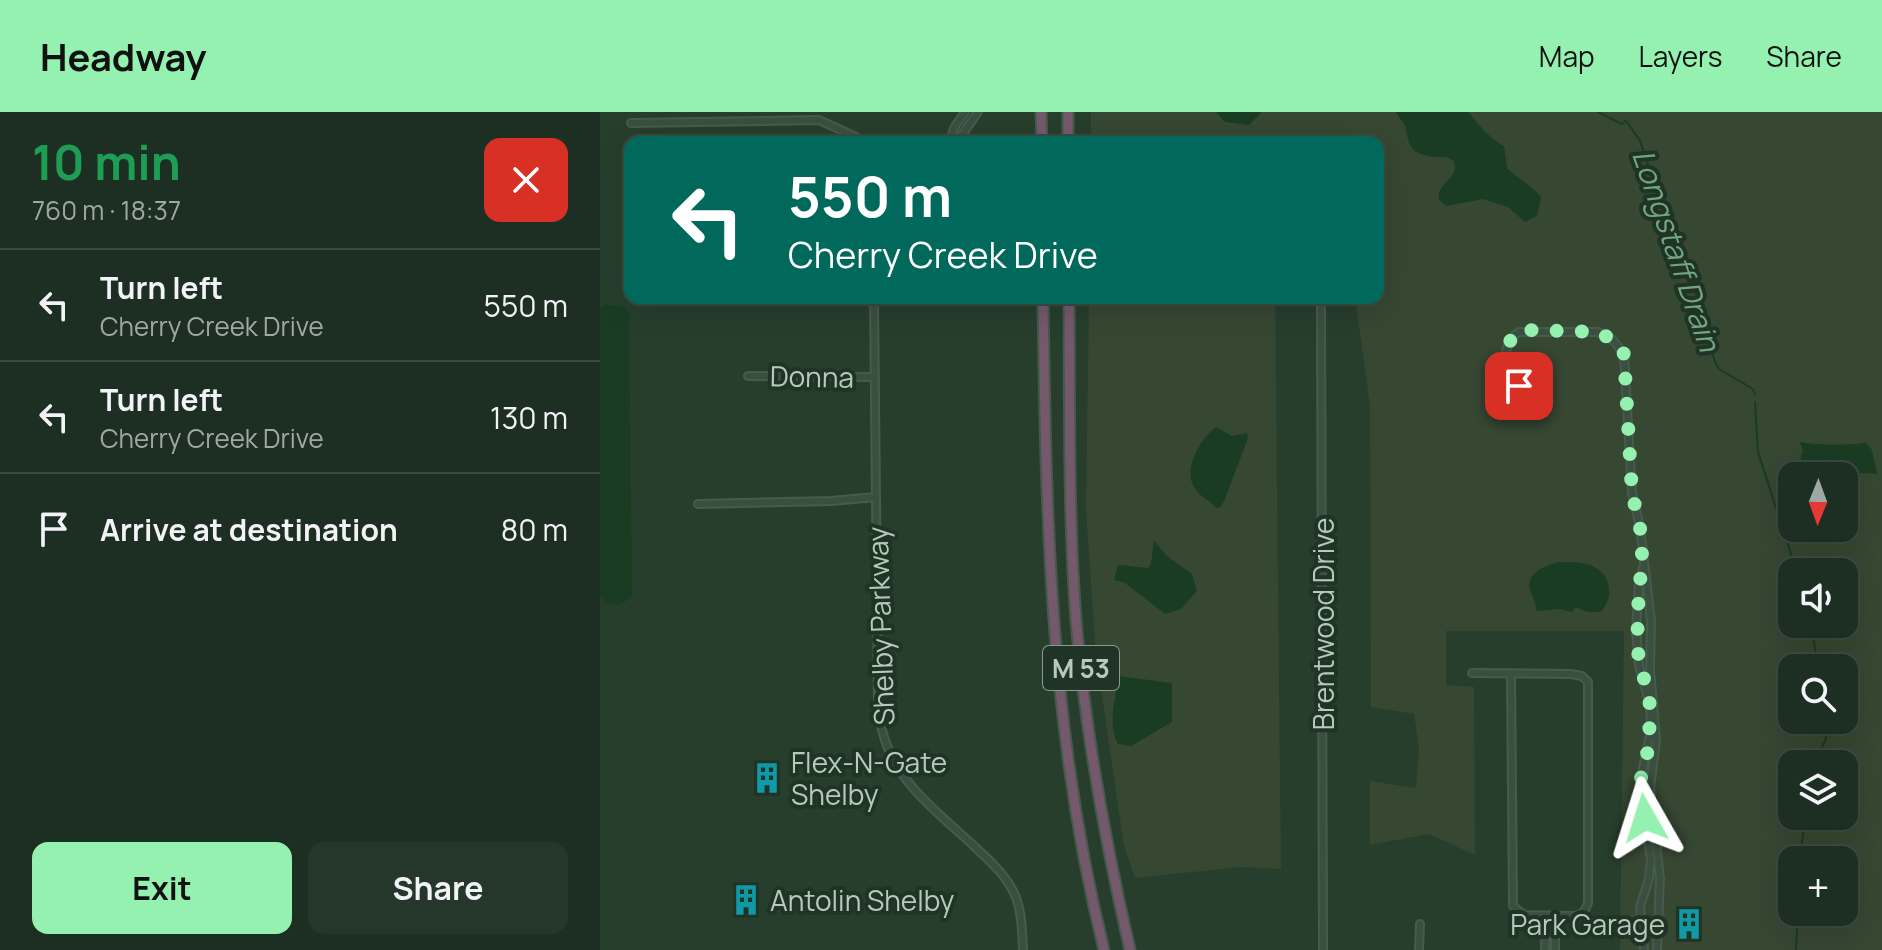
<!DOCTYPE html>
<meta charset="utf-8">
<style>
:root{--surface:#1d2e22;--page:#25362a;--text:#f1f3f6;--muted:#a0a8a5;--line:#3b4a40;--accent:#94f1af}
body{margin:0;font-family:Manrope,sans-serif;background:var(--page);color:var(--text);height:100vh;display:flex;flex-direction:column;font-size:30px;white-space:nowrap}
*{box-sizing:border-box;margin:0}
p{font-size:26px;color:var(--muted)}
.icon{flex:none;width:44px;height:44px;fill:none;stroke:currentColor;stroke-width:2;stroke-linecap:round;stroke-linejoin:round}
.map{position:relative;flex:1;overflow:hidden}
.panel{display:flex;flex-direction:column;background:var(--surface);width:600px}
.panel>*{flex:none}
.guide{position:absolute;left:24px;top:24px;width:760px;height:168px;border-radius:16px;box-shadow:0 8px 32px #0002,0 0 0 2px var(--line);background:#00695c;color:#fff;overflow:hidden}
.needle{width:52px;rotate:181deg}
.buttons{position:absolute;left:1178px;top:350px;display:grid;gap:16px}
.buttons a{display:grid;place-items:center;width:80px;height:80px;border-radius:16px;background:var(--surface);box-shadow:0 8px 32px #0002,0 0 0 2px var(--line);font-size:40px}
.pin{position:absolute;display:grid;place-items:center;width:68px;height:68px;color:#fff;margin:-34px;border-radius:16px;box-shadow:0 4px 12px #0006}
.me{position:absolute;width:88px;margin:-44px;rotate:354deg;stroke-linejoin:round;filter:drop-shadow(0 0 6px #0008)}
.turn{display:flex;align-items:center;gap:28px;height:168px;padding:0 32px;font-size:36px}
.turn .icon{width:104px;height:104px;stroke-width:2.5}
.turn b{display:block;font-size:56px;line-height:68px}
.round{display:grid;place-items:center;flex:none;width:84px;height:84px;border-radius:16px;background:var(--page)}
.headline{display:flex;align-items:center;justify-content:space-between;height:136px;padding:0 32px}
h1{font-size:48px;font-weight:700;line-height:60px;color:#1e9e55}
.primary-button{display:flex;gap:16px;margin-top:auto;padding:16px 32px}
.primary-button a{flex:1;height:92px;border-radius:16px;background:var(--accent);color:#111;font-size:32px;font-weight:700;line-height:92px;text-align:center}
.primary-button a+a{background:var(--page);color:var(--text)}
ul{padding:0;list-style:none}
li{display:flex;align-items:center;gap:24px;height:112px;padding:0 32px;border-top:2px solid var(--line)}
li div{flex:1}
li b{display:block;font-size:30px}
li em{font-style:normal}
header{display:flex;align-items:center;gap:48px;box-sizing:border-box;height:112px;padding:0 40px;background:var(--accent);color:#111}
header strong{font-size:38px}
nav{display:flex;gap:44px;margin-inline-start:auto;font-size:28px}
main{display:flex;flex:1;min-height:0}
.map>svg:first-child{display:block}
.green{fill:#364732;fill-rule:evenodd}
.water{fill:#1a3c23}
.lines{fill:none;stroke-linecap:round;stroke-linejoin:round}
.stream{stroke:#1a3c23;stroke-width:2}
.minor-casing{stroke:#475b4d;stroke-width:10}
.highway-casing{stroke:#46594b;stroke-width:13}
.minor{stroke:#3b4f40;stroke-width:6}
.highway{stroke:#74596c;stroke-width:9}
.route{stroke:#94f1af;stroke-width:14;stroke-dasharray:0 25.2}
.labels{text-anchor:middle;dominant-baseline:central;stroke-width:8;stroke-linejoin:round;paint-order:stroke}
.shield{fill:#203425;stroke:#8a9c8f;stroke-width:2}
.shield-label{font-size:26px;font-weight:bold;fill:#b7c9bd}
.street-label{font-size:28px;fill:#b7c9bd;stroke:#203425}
.poi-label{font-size:28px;fill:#b7c9bd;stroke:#203425;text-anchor:start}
.water-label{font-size:30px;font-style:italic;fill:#73a680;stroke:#203425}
</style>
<header>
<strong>Headway</strong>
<nav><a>Map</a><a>Layers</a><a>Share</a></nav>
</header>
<main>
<section class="panel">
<div class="headline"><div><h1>10 min</h1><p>760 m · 18:37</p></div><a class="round" style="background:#d93025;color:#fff"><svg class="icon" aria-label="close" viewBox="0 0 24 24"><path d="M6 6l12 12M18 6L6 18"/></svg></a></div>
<ul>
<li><svg class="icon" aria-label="left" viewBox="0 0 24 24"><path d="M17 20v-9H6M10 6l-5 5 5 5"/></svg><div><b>Turn left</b><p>Cherry Creek Drive</p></div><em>550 m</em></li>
<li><svg class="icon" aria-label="left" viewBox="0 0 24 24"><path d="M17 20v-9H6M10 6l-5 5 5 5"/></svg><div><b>Turn left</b><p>Cherry Creek Drive</p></div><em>130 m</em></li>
<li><svg class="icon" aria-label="arrive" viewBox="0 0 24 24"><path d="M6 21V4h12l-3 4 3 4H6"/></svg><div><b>Arrive at destination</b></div><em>80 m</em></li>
</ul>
<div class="primary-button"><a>Exit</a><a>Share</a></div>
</section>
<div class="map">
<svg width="1282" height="838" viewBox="0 0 1282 838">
<rect width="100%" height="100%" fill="#273e2d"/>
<g class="green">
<path d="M491 0H1282V838H1020L1024 519H846V573L874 575 875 743 829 722 770 733V669L816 676 819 635 814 602 771 595 770 293 755 186H778V30H491ZM1192 364H1244V416H1192ZM1192 460H1244V512H1192ZM1192 556H1244V608H1192ZM1192 652H1244V704H1192ZM1192 748H1244V800H1192Z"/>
<polygon points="489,186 675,186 681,757 641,755 535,766 524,734 496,543 486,398"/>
</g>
<g class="water">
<polygon points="616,0 662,0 649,13 625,10"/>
<path d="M796 0H868C877 11 891 28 904 34L907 56C917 66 931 73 941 85L937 104 925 110 908 95 883 87 846 94 839 88V81C843 69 859 64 854 49 847 44 844 46 835 45 814 42 809 38 806 17 805 11 799 6 796 0Z"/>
<polygon points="5,193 23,194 29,202 32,485 20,493 7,492 0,484 0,196"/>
<path d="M616 315 632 324 647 321 648 326 624 389 621 395 616 396C610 389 601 385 596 378 581 359 600 327 616 315Z"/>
<path d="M1200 330C1209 333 1257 334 1265 330L1272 338 1277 362C1257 360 1213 361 1200 348L1203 339Z"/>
<polygon points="554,428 567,444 592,462 597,479 581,497 565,502 525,471 514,468 518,453 548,456 551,452"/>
<path d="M957 450C967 450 980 449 990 453 1011 461 1015 483 1001 500H988L975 495 972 500 959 497 936 499C936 490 934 488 931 481 924 461 943 455 957 450Z"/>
<path d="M518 564 572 571V610L531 634 518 632C507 609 516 588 518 564Z"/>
</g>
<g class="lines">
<g class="stream">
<polyline points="998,0 1022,12 1025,9 1027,10 1040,29 1077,136 1090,161 1115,250 1119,257 1153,277 1155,283"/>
<polyline points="1155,290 1158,340 1197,460"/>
<polyline points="1211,512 1218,556"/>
<polyline points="1213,652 1226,627 1224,608"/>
<polyline points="1200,748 1205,704"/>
<polyline points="1196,838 1198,800"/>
</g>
<defs>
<g id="minor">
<polyline points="31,11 219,8 267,30"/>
<polyline points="351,27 354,16 365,0"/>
<polyline points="348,30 362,23 378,0"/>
<path d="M274 186 278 590C281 660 328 691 375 735 391 750 406 763 415 783 422 800 422 819 423 838"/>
<polyline points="721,186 723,838"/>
<polyline points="148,264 275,265"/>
<path d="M925 275C900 269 899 232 919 220H998L1013 228 1024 242 1032 381 1040 415 1051 509 1050 558 1056 629 1050 676 1060 767 1057 838"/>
<polyline points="98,392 231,389 276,385"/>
<polyline points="1043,456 1039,472 1036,517 1039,554 1050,593 1051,619 1039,674 1051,747 1049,767 1040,795 1044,838"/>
<polyline points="872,561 971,562 982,564 988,570 988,791 984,800 976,804 924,803 913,794 911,561"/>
<polyline points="819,838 820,812"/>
<polyline points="945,838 946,804"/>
<polyline points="955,838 955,804"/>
</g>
<g id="highway">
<polyline points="441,0 442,30"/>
<polyline points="468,30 468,0"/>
<path d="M443 186C446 409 450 620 504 838"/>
<path d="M469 186C470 293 468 401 476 508 485 619 505 729 530 838"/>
</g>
</defs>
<use href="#minor" class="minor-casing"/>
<use href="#highway" class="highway-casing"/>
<use href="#minor" class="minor"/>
<use href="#highway" class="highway"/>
</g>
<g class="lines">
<path class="route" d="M919 274C901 263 901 231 919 220L927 218 998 220 1013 228 1024 242 1032 381 1040 415 1043 456 1039 472 1037 536 1050 593 1049 634 1039 674 1040 689 1045 706"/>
</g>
<defs>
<symbol id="building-bare" viewBox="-9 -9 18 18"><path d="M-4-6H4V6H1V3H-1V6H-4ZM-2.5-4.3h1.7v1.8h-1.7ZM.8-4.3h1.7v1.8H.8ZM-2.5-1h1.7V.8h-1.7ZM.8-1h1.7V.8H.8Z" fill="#0f9aa8" stroke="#203425" stroke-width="2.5" paint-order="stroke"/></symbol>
</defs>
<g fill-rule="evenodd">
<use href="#building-bare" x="145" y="644" width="44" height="44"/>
<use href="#building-bare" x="124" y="766" width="44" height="44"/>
<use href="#building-bare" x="1067" y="790" width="44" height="44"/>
</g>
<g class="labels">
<rect class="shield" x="443" y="534" width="76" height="44" rx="6"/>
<g class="shield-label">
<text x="481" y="556">M 53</text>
</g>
<g class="street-label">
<text transform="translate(212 264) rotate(1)">Donna</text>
<text transform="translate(723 512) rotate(-90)">Brentwood Drive</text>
<text transform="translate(280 514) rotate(-92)">Shelby Parkway</text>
</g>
<g class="poi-label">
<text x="191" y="650">Flex-N-Gate<tspan x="191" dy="32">Shelby</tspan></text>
<text x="170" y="788">Antolin Shelby</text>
<text x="1065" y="812" text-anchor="end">Park Garage</text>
</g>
<g class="water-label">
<text transform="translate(1077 138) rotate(71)">Longstaff Drain</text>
</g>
</g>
</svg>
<div class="buttons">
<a><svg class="needle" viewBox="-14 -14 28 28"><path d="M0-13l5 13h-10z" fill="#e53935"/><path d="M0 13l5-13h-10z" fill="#a0a8a5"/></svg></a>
<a><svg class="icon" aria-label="sound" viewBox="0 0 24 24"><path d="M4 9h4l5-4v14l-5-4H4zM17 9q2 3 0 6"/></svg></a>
<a><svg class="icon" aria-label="search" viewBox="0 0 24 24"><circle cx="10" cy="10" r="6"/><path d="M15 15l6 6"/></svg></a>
<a><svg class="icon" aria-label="layers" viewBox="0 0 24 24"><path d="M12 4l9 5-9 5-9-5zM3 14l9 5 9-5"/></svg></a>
<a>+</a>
</div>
<div class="pin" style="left:919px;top:274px;background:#d93025"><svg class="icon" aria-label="arrive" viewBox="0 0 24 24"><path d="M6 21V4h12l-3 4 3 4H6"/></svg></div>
<svg class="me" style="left:1045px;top:706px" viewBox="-20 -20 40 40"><path d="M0-17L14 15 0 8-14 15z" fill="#94f1af" stroke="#fff" stroke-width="4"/></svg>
<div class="guide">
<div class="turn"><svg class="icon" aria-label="left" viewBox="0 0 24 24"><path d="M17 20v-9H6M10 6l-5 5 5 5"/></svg><div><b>550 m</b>Cherry Creek Drive</div></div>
</div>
</div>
</main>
